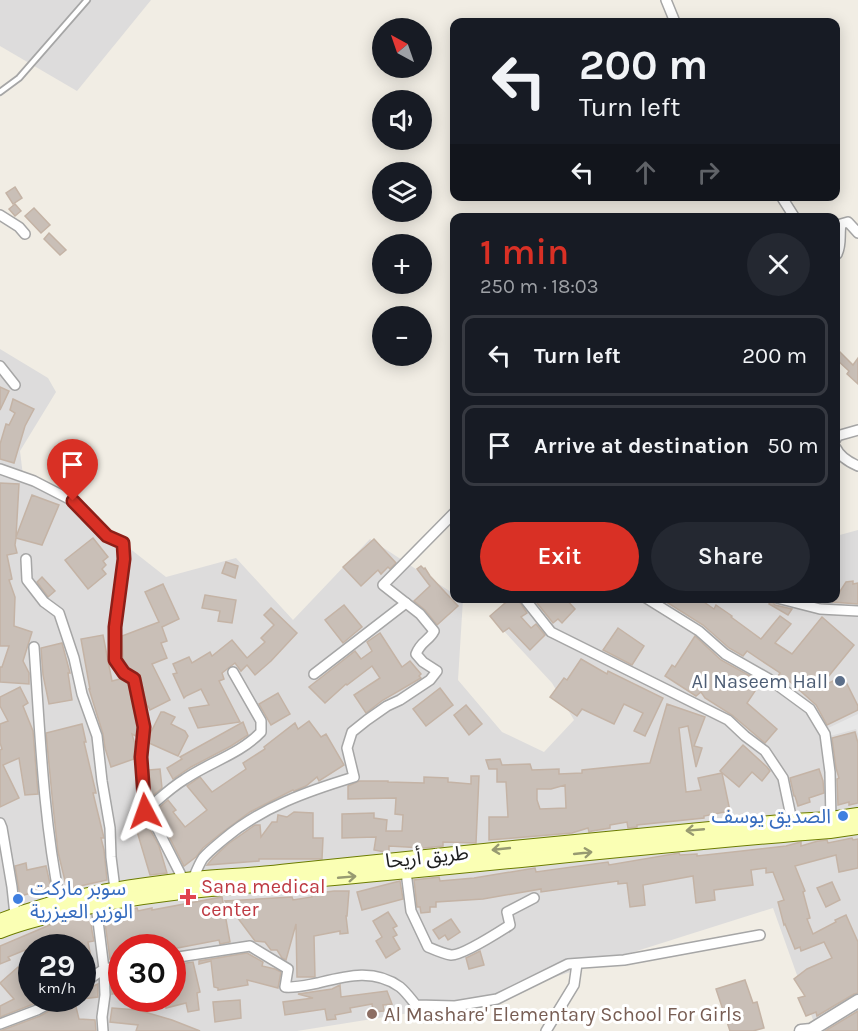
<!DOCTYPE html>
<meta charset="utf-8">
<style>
:root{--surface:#171b24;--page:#242831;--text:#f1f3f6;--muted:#9ea1a6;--line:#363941;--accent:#d93025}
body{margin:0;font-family:Karla,"Noto Sans Arabic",sans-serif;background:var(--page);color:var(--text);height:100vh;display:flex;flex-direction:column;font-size:22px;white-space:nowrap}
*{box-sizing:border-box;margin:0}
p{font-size:20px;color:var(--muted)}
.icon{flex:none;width:33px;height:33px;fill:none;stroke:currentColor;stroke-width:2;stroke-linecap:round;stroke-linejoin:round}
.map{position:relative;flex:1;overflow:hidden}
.details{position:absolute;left:450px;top:213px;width:390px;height:390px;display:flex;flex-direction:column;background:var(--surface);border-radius:12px;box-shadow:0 3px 15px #0003}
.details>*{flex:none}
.banner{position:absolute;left:450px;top:18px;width:390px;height:183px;border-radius:12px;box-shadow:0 3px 15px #0003;background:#171b24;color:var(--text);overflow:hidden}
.needle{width:39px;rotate:320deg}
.tools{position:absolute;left:372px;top:18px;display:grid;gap:12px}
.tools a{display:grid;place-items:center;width:60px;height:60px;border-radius:50%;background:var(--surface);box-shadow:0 3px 15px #0003;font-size:30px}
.speed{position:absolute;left:18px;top:934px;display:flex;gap:12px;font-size:30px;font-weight:700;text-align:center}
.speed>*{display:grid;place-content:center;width:78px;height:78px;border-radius:50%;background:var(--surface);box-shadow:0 3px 15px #0003;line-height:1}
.speed small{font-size:15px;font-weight:400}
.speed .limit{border:9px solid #d22;background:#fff;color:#111}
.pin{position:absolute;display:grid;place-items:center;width:51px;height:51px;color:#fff;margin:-62px -26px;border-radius:50% 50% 50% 0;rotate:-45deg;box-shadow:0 0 6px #0007}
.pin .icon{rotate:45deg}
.me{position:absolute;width:66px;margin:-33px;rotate:356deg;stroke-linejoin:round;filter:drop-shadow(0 0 4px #0008)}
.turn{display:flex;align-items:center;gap:21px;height:126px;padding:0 30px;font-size:27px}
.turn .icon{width:78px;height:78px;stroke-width:2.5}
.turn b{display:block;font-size:42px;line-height:51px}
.lanes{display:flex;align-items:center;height:57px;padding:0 30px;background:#0003;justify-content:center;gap:30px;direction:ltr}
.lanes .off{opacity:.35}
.round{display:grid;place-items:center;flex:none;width:63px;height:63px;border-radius:32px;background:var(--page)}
.summary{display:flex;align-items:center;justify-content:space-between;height:102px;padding:0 30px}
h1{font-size:36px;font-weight:600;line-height:45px;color:var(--accent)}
.button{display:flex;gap:12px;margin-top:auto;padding:12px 30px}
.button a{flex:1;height:69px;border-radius:36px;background:var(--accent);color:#fff;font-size:24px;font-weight:600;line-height:69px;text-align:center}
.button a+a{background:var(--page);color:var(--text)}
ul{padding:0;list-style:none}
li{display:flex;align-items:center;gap:18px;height:81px;margin:0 12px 9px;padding:0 18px;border:3px solid var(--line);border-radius:12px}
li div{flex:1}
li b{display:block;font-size:22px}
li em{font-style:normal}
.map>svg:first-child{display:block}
.residential{fill:#dddcdc;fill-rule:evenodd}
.parking{fill:#e7e7e7}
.building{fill:#c9bfb7;stroke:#c4b3a5;stroke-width:1.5;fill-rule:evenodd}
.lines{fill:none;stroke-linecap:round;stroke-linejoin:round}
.service-casing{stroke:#a6a6a6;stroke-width:8}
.minor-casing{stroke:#a6a6a6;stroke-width:12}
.tertiary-casing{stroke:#a6a6a6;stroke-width:15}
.secondary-casing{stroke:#6c7c00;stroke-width:16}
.service{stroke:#fff;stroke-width:4.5}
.minor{stroke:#fff;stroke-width:9}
.tertiary{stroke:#fff;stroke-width:12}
.secondary{stroke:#faffb4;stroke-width:14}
.oneway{stroke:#979a71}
.route-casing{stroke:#8d1f18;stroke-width:15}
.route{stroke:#d93025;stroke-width:10}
.service-dot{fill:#5c6f8a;stroke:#fff;stroke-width:2}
.shop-dot{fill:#3f7fe0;stroke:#fff;stroke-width:2}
.health-dot{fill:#e0444e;stroke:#fff;stroke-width:2}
.education-dot{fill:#8d6e63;stroke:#fff;stroke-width:2}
.labels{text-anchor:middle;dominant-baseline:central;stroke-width:6;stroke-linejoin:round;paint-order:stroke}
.service-label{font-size:20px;fill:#4e5e75;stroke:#fff;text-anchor:end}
.shop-label{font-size:20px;fill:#366cbe;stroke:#fff;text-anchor:end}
.street-label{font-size:20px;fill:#1f1f1f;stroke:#fff}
.health-label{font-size:20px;fill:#be3a42;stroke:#fff;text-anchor:start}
.education-label{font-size:20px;fill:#785e54;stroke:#fff;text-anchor:start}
</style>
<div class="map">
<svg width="858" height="1031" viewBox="0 0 858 1031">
<rect width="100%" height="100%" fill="#f1ede4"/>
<g class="residential">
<polygon points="0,0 151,0 77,91 0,46"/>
<path d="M0 349 48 378 56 392 20 451 23 476 68 500 166 577 236 558 293 620 370 539 454 594V598L463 599 458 680 502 732 544 752 574 720 552 683 491 617 508 599 836 598V536L858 530V1031H817L773 908 472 1003 297 1031H0ZM32 948H82V999H32ZM122 948H172V999H122Z"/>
</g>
<polygon class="parking" points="858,714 858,734 856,729 830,736 826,729"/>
<g class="building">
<polygon points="15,187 22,198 13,204 6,193"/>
<polygon points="15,204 21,211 15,216 9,209"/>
<polygon points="34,208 50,225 41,233 25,216"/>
<polygon points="49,233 66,250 60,255 44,239"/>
<polygon points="836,348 853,365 858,358 858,384 847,374 849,371 836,359"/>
<polygon points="0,387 9,391 0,410"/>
<polygon points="13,399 34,409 25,426 14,463 0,459 0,444 6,424 9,425 15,413 10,410"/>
<polygon points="0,483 19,484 16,537 32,495 59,505 42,545 16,538 15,545 17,553 7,555 12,579 9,580 15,597 14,626 32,632 23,661 29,673 29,684 0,682 0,667 2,667 9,646 0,646"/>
<polygon points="93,538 108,557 103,561 106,565 102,569 106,574 88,589 65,560"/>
<polygon points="374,539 396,563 390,569 388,567 381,574 378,570 361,586 343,567"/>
<polygon points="226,562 238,566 235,578 222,573"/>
<polygon points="421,566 424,569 425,568 430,576 458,606 437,625 425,610 414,601 430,586 417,569"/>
<polygon points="42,577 55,591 48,597 37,582"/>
<polygon points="853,581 853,584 858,583 858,604 833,602 846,582"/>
<polygon points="163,584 179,619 162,627 167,641 161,643 167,658 152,664 170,700 150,710 148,706 147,707 140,675 129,668 123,659 122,636 159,622 145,592"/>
<polygon points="205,595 236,600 232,623 218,621 220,611 202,608"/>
<polygon points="511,598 517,598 527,613 521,617 531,628 536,624 545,635 530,650 509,628 503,632 490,616"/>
<polygon points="541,598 565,598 575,609 562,623 558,619 553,623 537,603"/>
<polygon points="660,598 698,598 714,609 716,605 732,616 731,617 761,639 780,616 791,624 775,643 792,654 822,617 854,645 819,688 843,676 858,706 858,710 827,725 816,705 787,679 785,682 778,676 780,673 747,651 743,656 729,648 703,625"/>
<polygon points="771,600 775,605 792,609 788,615 769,604"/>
<polygon points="344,605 362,627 343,643 325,620"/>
<polygon points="271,608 297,633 271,661 255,675 247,665 241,671 235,663 222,673 224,679 219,681 240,722 198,728 189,708 209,705 201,689 186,696 184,698 173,674 177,673 173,664 189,657 192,663 210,652 212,656 232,640 247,658 265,642 261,638 274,625 264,615"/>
<polygon points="618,628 644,646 632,665 603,650"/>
<polygon points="380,633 402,667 410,661 421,674 419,676 421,678 383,700 366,713 354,695 380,678 372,666 347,685 346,684 325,703 309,687 355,651 361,659 372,651 367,642"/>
<polygon points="103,635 112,681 120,679 128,683 137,727 136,736 132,734 135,744 134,759 111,767 105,748 103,734 89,689 90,689 81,639"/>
<polygon points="695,636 721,660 761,682 747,703 777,729 765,743 732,715 705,698 701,692 696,696 665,676 672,665 675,667"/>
<polygon points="62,643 70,673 68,673 72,700 49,704 43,675 41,648"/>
<polygon points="581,659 607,674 608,671 663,698 645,736 634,731 643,713 624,704 614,724 582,709 577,716 550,697 564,678 567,680"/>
<polygon points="20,687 28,703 23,706 33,731 38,794 25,795 19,758 3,765 19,798 0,807 0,750 2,749 0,743 0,724 8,721 0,706 0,697"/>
<polygon points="440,688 453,705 426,726 413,709"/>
<polygon points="278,693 290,714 271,725 259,704"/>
<path d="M667 704 705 717 694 746 702 748 696 767 688 726 679 728 686 792 701 790 698 778 722 773 730 811 704 816V818L637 825V827L628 828 627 822 610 825V828L592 831 589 832 588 828 572 833 489 840V817H508L506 782H497V769H489L486 760 500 759 502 765 530 764 532 770 559 769V774L582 773V770L650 763ZM565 785 566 808 540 809 537 800V789H551Z"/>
<polygon points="466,705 482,724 469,735 454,715"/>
<polygon points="161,712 164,712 175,717 171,724 185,731 188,736 178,756 149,743 150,734"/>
<polygon points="309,721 321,737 326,734 344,765 319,781 317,777 306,786 294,791 293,790 250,812 220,834 203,848 196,857 184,866 162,823 154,812 168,800 176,810 173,812 185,827 207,810 187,786 200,777 212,792 246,769 243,763 265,749 264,747 295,723 298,729"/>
<polygon points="243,722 248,735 231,746 191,767 173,779 167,768 182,759 180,757"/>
<polygon points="82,724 86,742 84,742 96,793 93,793 103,834 104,838 101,838 104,850 107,880 71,888 70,884 66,885 58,852 53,806 46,733"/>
<polygon points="855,732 858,743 858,803 849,805 849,802 838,805 837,779 839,778 836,768 832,738"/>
<polygon points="743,745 767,767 770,771 762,781 752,772 739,787 720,771"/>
<polygon points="160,769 162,788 151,797 149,770"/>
<polygon points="819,769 823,781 824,793 809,798 810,802 798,806 795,796 794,796 790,778"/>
<polygon points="471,776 479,776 476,843 443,842 443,846 424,848 389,846 389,852 385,852 374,850 376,837 342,838 342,814 374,813 374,818 387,820 386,831 402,831 403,815 395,814 396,798 348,799 348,786 359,781 388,781 388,782 424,783 424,777 448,778 448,782 471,784"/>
<polygon points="294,812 313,813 313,838 323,838 322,859 259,859 259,861 207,865 213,858 228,844 255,825 260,825 261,837 272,822 277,822 278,815 287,817"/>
<polygon points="147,824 159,846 167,873 150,875 136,828"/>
<polygon points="852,838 853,840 858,839 858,868 839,872 836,855 795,866 805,891 803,892 810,918 807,919 813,934 836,922 835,920 846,915 858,942 858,993 854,994 817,1016 816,1012 806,1016 798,998 805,996 794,979 807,969 832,958 824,942 801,951 800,947 795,949 785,924 784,925 778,902 784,900 773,872 766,873 766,868 751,870 753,885 714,890 715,900 696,903 693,876 643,885 645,905 630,907 627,883 618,884 618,881 541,892 541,889 483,899 436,902 436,907 430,907 430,912 421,913 420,907 417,907 414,880 439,877 440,881 474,878 535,868 536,872 608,862 609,865 679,853 680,855 697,854 697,856 786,846 797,843 801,842 801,846 818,841 827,840 828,843"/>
<polygon points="26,863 27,870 46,866 51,888 20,896 15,866"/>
<polygon points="400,881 403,899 362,910 357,892"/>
<polygon points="832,882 840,900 826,907 817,888"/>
<polygon points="334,891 349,891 347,916 346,916 348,933 340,934 340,931 314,936 315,977 297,977 296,924 286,960 282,958 277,950 271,950 265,942 255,941 225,901 292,897 293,900 312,897 311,894"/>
<polygon points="222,897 230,942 220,944 219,940 172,949 172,948 122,948 122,956 110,959 105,923 112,919 111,914 137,908 138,911 152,908 152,910"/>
<polygon points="388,912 397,926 393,928 397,935 393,937 400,949 386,958 376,941 382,937 373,921"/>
<polygon points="86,917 91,921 92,931 94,941 88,942 93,968 82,975 82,943 56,948 30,948 8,957 10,960 0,964 0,946 52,924"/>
<polygon points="451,919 460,932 448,940 445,935 439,939 433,930"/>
<polygon points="480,951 484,965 469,969 466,958"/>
<polygon points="247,953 263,962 262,966 275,969 281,972 278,988 247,980 248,985 218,990 218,988 214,987 211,961 199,964 199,961"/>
<polygon points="193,962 200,992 197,993 199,1010 188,1012 186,1003 166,1008 163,999 172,999 172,965"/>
<polygon points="18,967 31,982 27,986 32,995 32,999 34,999 36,1003 0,1017 0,1006 14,999 0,983"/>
<polygon points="122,973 122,992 112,994 111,975"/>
<polygon points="745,980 753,1003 757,1002 764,1028 753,1031 730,1031 716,989"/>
<polygon points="98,984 98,997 82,999 82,991"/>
<polygon points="340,985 341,997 387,991 392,1004 383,1005 384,1011 373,1012 372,1004 350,1008 351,1012 335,1015 336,1019 327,1020 325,1009 285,1015 283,1002 313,998 298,994 332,989"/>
<polygon points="240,1000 241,1018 215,1022 213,1002"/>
<polygon points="63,1002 75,1003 79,1019 95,1020 96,1031 0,1031 40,1016 60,1005"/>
<polygon points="112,1008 138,1010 172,1020 200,1031 136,1031 138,1025 110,1022"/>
<polygon points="858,1011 858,1031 825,1031"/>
</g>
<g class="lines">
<defs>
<polyline id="service" points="0,92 19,78 87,0"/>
<g id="minor">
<polyline points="666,0 675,22"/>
<polyline points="781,196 795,218"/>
<polyline points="0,215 19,227 25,234"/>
<path d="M836 254H837C842 245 839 234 841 224L848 222 858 233"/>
<polyline points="0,366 15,385"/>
<polyline points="836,439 837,436 858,430"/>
<path d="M836 448C840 457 849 462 858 466"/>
<polyline points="0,469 34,481 73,501 107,536 123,543 124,559 115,627 115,660 124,673 134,679 144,727 141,757 145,811 156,826 184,881"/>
<polyline points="26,559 27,580 44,602 59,613 74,658 82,694 97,736 102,781 110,828 111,857 115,889"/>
<polyline points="524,598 551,632 728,720 745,736 765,751 783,778 792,821"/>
<polyline points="646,598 699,631 725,654 769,679 810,709 825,734 830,772 831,822"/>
<polyline points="777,598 820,609 858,611"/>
<path d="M34 647C40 731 43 818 60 901"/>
<polyline points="314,674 406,603"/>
<path d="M145 811C158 800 170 788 185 779 210 762 240 754 261 732V721L233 672"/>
<polyline points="0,823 2,828 12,887 15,915"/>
<path d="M406 872 411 911 428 947C435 950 444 954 451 955 462 956 499 932 510 925L507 912 534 898"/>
<path d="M193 879C196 872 199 864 203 858 209 851 217 845 224 839 262 807 308 791 354 777L347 748 352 732 367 720 387 706 400 700 430 680 437 671 423 662 416 654C421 641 429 641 434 631L420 614 383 585 454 513"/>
<path d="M172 958 250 946 288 969 285 987C296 988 307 985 318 983 346 976 374 968 400 987 406 992 411 999 416 1005L455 1006 497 999 568 964 624 960 760 935"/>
<polyline points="82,984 104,969 96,905"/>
<polyline points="0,1024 37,1010 57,999"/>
<polyline points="103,1031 102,1017 105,995 104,969 122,966"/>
<polyline points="546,1031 574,985 577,964"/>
</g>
<polyline id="tertiary" points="801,1031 811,1030 858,1001"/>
<g id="secondary">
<path d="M0 921C62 896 129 886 195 879 227 876 258 875 290 871 457 853 625 837 792 821L831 819 858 815"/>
<path d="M0 931C24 921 49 916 74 910 159 890 247 887 334 878 500 863 665 844 830 831L858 827"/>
</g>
</defs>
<use href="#service" class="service-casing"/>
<use href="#minor" class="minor-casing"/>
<use href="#tertiary" class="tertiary-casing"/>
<use href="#secondary" class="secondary-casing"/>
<use href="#service" class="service"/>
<use href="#minor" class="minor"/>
<use href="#tertiary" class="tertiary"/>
<use href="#secondary" class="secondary"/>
</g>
<defs><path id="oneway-shaft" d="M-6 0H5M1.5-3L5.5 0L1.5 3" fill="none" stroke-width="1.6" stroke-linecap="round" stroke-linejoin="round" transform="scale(1.5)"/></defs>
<g class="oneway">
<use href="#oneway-shaft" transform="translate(695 830) rotate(175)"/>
<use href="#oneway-shaft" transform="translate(501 849) rotate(174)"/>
<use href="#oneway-shaft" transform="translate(583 853) rotate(-6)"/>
<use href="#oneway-shaft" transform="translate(347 877) rotate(-5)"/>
</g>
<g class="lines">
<defs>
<polyline id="route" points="73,501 107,536 123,543 124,559 115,627 115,660 124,673 134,679 144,727 141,757 145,811"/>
</defs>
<use href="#route" class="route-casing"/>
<use href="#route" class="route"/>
</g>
<circle class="service-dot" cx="840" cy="681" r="6"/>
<g class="shop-dot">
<circle cx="843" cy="816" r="6"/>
<circle cx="18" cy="899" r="6"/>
</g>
<path class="health-dot" d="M185 888h6v6h6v6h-6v6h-6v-6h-6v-6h6z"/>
<circle class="education-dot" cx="372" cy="1014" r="6"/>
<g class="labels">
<g class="service-label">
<text x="828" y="681">Al Naseem Hall</text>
</g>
<g class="shop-label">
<text x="831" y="816">الصديق يوسف</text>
<text x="30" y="888" text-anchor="start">سوبر ماركت<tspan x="30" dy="23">الوزير العيزرية</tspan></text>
</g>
<g class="street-label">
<text transform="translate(427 857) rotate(-6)">طريق أريحا</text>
</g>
<g class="health-label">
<text x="201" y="886">Sana medical<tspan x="201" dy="23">center</tspan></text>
</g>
<g class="education-label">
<text x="384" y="1014">Al Mashare' Elementary School For Girls</text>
</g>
</g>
</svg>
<div class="tools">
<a><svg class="needle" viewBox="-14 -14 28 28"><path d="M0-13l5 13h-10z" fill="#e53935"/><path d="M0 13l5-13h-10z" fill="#9ea1a6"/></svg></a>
<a><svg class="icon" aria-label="sound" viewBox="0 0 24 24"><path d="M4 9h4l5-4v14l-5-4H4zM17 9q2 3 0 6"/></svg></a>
<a><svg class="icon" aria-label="layers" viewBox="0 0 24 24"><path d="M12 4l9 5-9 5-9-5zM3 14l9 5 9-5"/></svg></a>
<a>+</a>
<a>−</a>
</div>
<div class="speed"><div>29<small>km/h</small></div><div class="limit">30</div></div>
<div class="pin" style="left:73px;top:501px;background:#d93025"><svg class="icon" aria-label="arrive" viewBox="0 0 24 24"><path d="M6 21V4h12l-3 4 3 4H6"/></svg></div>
<svg class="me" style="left:145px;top:811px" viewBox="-20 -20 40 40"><path d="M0-17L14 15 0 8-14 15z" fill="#d93025" stroke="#fff" stroke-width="4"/></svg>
<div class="banner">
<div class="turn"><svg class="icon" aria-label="left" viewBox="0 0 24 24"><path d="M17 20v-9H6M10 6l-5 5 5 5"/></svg><div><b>200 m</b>Turn left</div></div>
<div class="lanes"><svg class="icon" aria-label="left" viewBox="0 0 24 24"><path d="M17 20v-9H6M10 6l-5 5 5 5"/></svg><svg class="icon off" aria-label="ahead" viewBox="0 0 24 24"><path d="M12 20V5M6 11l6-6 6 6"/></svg><svg class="icon off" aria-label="right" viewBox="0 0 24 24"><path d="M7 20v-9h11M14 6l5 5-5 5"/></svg></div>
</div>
<section class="details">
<div class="summary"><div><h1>1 min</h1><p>250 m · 18:03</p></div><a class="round"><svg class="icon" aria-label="close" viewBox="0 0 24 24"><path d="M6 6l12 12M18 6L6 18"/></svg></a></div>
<ul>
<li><svg class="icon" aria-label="left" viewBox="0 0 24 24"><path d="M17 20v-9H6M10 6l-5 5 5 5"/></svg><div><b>Turn left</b></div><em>200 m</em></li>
<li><svg class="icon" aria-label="arrive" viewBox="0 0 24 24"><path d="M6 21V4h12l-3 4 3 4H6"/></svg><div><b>Arrive at destination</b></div><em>50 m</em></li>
</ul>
<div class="button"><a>Exit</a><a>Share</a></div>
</section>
</div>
